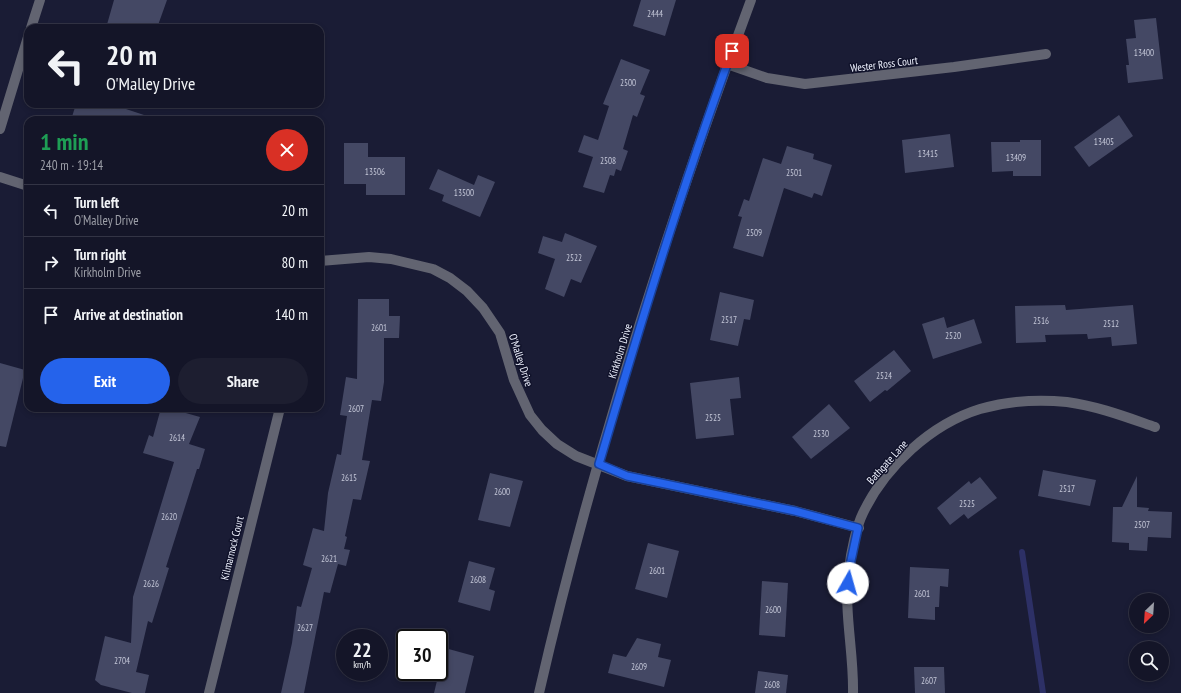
<!DOCTYPE html>
<meta charset="utf-8">
<style>
:root{--surface:#141528;--page:#1d1e30;--text:#f1f3f6;--muted:#9d9fa8;--line:#333445;--accent:#2563eb}
body{margin:0;font-family:"PT Sans Narrow",sans-serif;background:var(--page);color:var(--text);height:100vh;display:flex;flex-direction:column;font-size:15px;white-space:nowrap}
*{box-sizing:border-box;margin:0}
p{font-size:13px;color:var(--muted)}
.icon{flex:none;width:22px;height:22px;fill:none;stroke:currentColor;stroke-width:2;stroke-linecap:round;stroke-linejoin:round}
.map{position:relative;flex:1;overflow:hidden}
.sheet{position:absolute;left:24px;top:116px;width:300px;height:296px;display:flex;flex-direction:column;background:var(--surface);border-radius:12px;box-shadow:0 2px 6px #0003,0 0 0 1px var(--line)}
.sheet>*{flex:none}
.guide{position:absolute;left:24px;top:24px;width:300px;height:84px;border-radius:12px;box-shadow:0 2px 6px #0003,0 0 0 1px var(--line);background:#141528;color:var(--text);overflow:hidden}
.needle{width:26px;rotate:205deg}
.buttons{position:absolute;left:1129px;top:593px;display:grid;gap:8px}
.buttons a{display:grid;place-items:center;width:40px;height:40px;border-radius:50%;background:var(--surface);box-shadow:0 2px 6px #0003,0 0 0 1px var(--line);font-size:20px}
.speed{position:absolute;left:336px;top:629px;display:flex;gap:8px;font-size:20px;font-weight:700;text-align:center}
.speed>*{display:grid;place-content:center;width:52px;height:52px;border-radius:50%;background:var(--surface);box-shadow:0 2px 6px #0003,0 0 0 1px var(--line);line-height:1}
.speed small{font-size:10px;font-weight:400}
.speed .limit{border:2px solid #111;border-radius:6px;background:#fff;color:#111}
.pin{position:absolute;display:grid;place-items:center;width:34px;height:34px;color:#fff;margin:-17px;border-radius:8px;box-shadow:0 2px 6px #0006}
.me{position:absolute;width:44px;margin:-22px;rotate:7deg;stroke-linejoin:round;filter:drop-shadow(0 0 3px #0008)}
.turn{display:flex;align-items:center;gap:14px;height:84px;padding:0 16px;font-size:18px}
.turn .icon{width:52px;height:52px;stroke-width:2.5}
.turn b{display:block;font-size:28px;line-height:34px}
.round{display:grid;place-items:center;flex:none;width:42px;height:42px;border-radius:21px;background:var(--page)}
.head{display:flex;align-items:center;justify-content:space-between;height:68px;padding:0 16px}
h1{font-size:24px;font-weight:700;line-height:30px;color:#1e9e55}
.cta{display:flex;gap:8px;margin-top:auto;padding:8px 16px}
.cta a{flex:1;height:46px;border-radius:24px;background:var(--accent);color:#fff;font-size:16px;font-weight:700;line-height:46px;text-align:center}
.cta a+a{background:var(--page);color:var(--text)}
ul{padding:0;list-style:none}
li{display:flex;align-items:center;gap:12px;height:52px;padding:0 16px;border-top:1px solid var(--line)}
li div{flex:1}
li b{display:block;font-size:15px}
li em{font-style:normal}
.map>svg:first-child{display:block}
.lines{fill:none;stroke-linecap:round;stroke-linejoin:round}
.stream{stroke:#2d3066;stroke-width:6}
.building{fill:#444864}
.street{stroke:#626471;stroke-width:10}
.route-casing{stroke:#184099;stroke-width:10}
.route{stroke:#2563eb;stroke-width:7}
.labels{text-anchor:middle;dominant-baseline:central;stroke-width:3;stroke-linejoin:round;paint-order:stroke}
.number-label{font-size:9px;fill:#c4c7d8}
.street-label{font-size:11px;fill:#eef1fe;stroke:#11132b}
</style>
<div class="map">
<svg width="1181" height="693" viewBox="0 0 1181 693">
<rect width="100%" height="100%" fill="#1a1c35"/>
<g class="lines">
<polyline class="stream" points="1022,552 1043,693"/>
</g>
<g class="building">
<polygon points="114,0 167,0 157,28 106,28"/>
<polygon points="641,0 676,0 665,36 633,26"/>
<polygon points="1156,18 1163,79 1128,83 1126,65 1129,65 1126,39 1136,38 1134,20"/>
<polygon points="621,59 650,70 640,94 645,96 637,117 633,115 623,149 628,151 621,171 616,169 614,176 610,175 604,193 583,187 593,157 578,152 584,135 598,140 609,106 603,104"/>
<polygon points="76,104 111,104 150,117 149,120 71,120"/>
<polygon points="1119,115 1133,136 1089,167 1074,147"/>
<polygon points="950,134 954,167 905,173 902,140"/>
<polygon points="1020,140 1041,140 1041,176 1013,176 1013,171 992,172 991,142 1020,142"/>
<polygon points="344,143 368,143 368,157 405,157 405,195 366,195 366,184 344,184"/>
<polygon points="787,146 814,154 813,159 832,165 822,196 814,193 812,198 784,188 763,257 733,248 742,217 738,216 744,199 749,201 763,158 781,164"/>
<polygon points="438,169 474,185 478,175 495,182 480,217 442,201 444,195 429,189"/>
<polygon points="565,233 597,246 581,283 571,279 564,297 545,289 555,259 538,253 543,236 562,242"/>
<polygon points="720,292 754,300 750,320 744,319 738,346 710,340"/>
<polygon points="358,299 389,299 389,316 400,316 399,338 384,338 384,382 381,401 372,400 362,460 370,461 361,500 353,499 345,536 347,537 344,549 350,550 346,566 338,564 330,593 324,592 304,693 281,693 292,643 297,606 301,607 312,568 303,565 313,528 324,531 328,493 337,454 341,455 347,416 340,415 346,377 357,379"/>
<polygon points="1065,305 1066,310 1133,305 1137,344 1112,346 1111,337 1088,339 1087,334 1045,335 1046,342 1016,343 1015,306"/>
<polygon points="944,317 947,328 974,319 982,343 933,359 922,324"/>
<polygon points="894,350 911,371 887,391 885,390 870,402 854,381"/>
<polygon points="0,363 25,370 6,447 0,446"/>
<polygon points="739,377 741,398 730,399 734,435 696,439 690,383"/>
<polygon points="829,404 850,428 811,459 792,437"/>
<polygon points="161,408 168,408 200,417 189,444 205,449 199,469 197,469 166,567 169,568 152,623 148,621 136,672 149,675 145,693 132,693 101,685 95,680 105,636 131,643 133,597 174,462 143,453 149,435 153,437"/>
<polygon points="1043,470 1096,480 1090,506 1038,496"/>
<polygon points="490,473 523,481 510,527 478,520"/>
<polygon points="1137,476 1137,507 1149,508 1148,511 1172,512 1171,538 1148,537 1147,551 1129,550 1129,543 1112,542 1113,507 1122,507"/>
<polygon points="980,477 997,498 968,519 964,514 950,525 937,508 969,481 971,484"/>
<polygon points="648,543 679,551 667,598 635,589"/>
<polygon points="469,561 495,568 489,589 495,591 490,611 458,602"/>
<polygon points="910,567 949,569 948,587 940,586 939,607 935,607 935,620 908,618"/>
<polygon points="762,581 788,583 785,637 759,635"/>
<polygon points="637,638 661,644 658,657 671,660 664,687 608,673 613,654 626,657"/>
<polygon points="445,648 474,656 465,693 434,693"/>
<polygon points="914,667 944,667 945,693 915,693"/>
<polygon points="758,671 788,675 786,693 755,693"/>
</g>
<g class="lines">
<g class="street">
<polyline points="31,28 40,0"/>
<polyline points="727,64 767,78 805,84 954,67 1046,54"/>
<polyline points="0,129 28,37"/>
<polyline points="0,177 28,186"/>
<polyline points="320,261 369,257 391,259 433,269 450,278 467,291 483,308 500,333 514,380 530,415 542,430 557,444 576,456 627,476 795,511 859,528"/>
<polyline points="209,693 280,408"/>
<path d="M539 693C593 458 667 226 751 0"/>
<path d="M853 693C854 652 843 610 849 569 851 553 856 527 863 513 885 467 931 424 980 409 1008 401 1038 399 1067 402 1097 406 1126 417 1155 427"/>
</g>
</g>
<g class="lines">
<defs>
<path id="route" d="M732 51C682 187 640 325 599 464L627 476 795 511 858 528 849 570 848 583"/>
</defs>
<use href="#route" class="route-casing"/>
<use href="#route" class="route"/>
</g>
<g class="labels">
<g class="number-label">
<text x="655" y="13">2444</text>
<text x="1144" y="52">13400</text>
<text x="628" y="82">2500</text>
<text x="1104" y="141">13405</text>
<text x="928" y="153">13415</text>
<text x="1016" y="157">13409</text>
<text x="608" y="160">2508</text>
<text x="375" y="171">13506</text>
<text x="794" y="172">2501</text>
<text x="464" y="192">13500</text>
<text x="754" y="232">2509</text>
<text x="574" y="257">2522</text>
<text x="729" y="319">2517</text>
<text x="1041" y="320">2516</text>
<text x="1111" y="323">2512</text>
<text x="379" y="327">2601</text>
<text x="953" y="335">2520</text>
<text x="884" y="375">2524</text>
<text x="356" y="408">2607</text>
<text x="713" y="417">2525</text>
<text x="821" y="433">2530</text>
<text x="177" y="437">2614</text>
<text x="349" y="477">2615</text>
<text x="1067" y="488">2517</text>
<text x="502" y="491">2600</text>
<text x="967" y="503">2525</text>
<text x="169" y="516">2620</text>
<text x="1142" y="524">2507</text>
<text x="329" y="558">2621</text>
<text x="657" y="570">2601</text>
<text x="478" y="579">2608</text>
<text x="151" y="583">2626</text>
<text x="922" y="593">2601</text>
<text x="773" y="609">2600</text>
<text x="305" y="627">2627</text>
<text x="122" y="660">2704</text>
<text x="639" y="666">2609</text>
<text x="929" y="680">2607</text>
<text x="772" y="684">2608</text>
</g>
<g class="street-label">
<text transform="translate(884 64) rotate(-7)">Wester Ross Court</text>
<text transform="translate(620 351) rotate(-73)">Kirkholm Drive</text>
<text transform="translate(521 360) rotate(72)">O'Malley Drive</text>
<text transform="translate(887 462) rotate(-48)">Bathgate Lane</text>
<text transform="translate(232 548) rotate(-76)">Kilmarnock Court</text>
</g>
</g>
</svg>
<div class="buttons">
<a><svg class="needle" viewBox="-14 -14 28 28"><path d="M0-13l5 13h-10z" fill="#e53935"/><path d="M0 13l5-13h-10z" fill="#9d9fa8"/></svg></a>
<a><svg class="icon" aria-label="search" viewBox="0 0 24 24"><circle cx="10" cy="10" r="6"/><path d="M15 15l6 6"/></svg></a>
</div>
<div class="speed"><div>22<small>km/h</small></div><div class="limit">30</div></div>
<div class="pin" style="left:732px;top:51px;background:#d93025"><svg class="icon" aria-label="arrive" viewBox="0 0 24 24"><path d="M6 21V4h12l-3 4 3 4H6"/></svg></div>
<svg class="me" style="left:848px;top:583px" viewBox="-20 -20 40 40"><circle r="19" fill="#fff"/><path d="M0-13L10 11 0 6-10 11z" fill="#2563eb"/></svg>
<div class="guide">
<div class="turn"><svg class="icon" aria-label="left" viewBox="0 0 24 24"><path d="M17 20v-9H6M10 6l-5 5 5 5"/></svg><div><b>20 m</b>O'Malley Drive</div></div>
</div>
<section class="sheet">
<div class="head"><div><h1>1 min</h1><p>240 m · 19:14</p></div><a class="round" style="background:#d93025;color:#fff"><svg class="icon" aria-label="close" viewBox="0 0 24 24"><path d="M6 6l12 12M18 6L6 18"/></svg></a></div>
<ul>
<li><svg class="icon" aria-label="left" viewBox="0 0 24 24"><path d="M17 20v-9H6M10 6l-5 5 5 5"/></svg><div><b>Turn left</b><p>O'Malley Drive</p></div><em>20 m</em></li>
<li><svg class="icon" aria-label="right" viewBox="0 0 24 24"><path d="M7 20v-9h11M14 6l5 5-5 5"/></svg><div><b>Turn right</b><p>Kirkholm Drive</p></div><em>80 m</em></li>
<li><svg class="icon" aria-label="arrive" viewBox="0 0 24 24"><path d="M6 21V4h12l-3 4 3 4H6"/></svg><div><b>Arrive at destination</b></div><em>140 m</em></li>
</ul>
<div class="cta"><a>Exit</a><a>Share</a></div>
</section>
</div>
